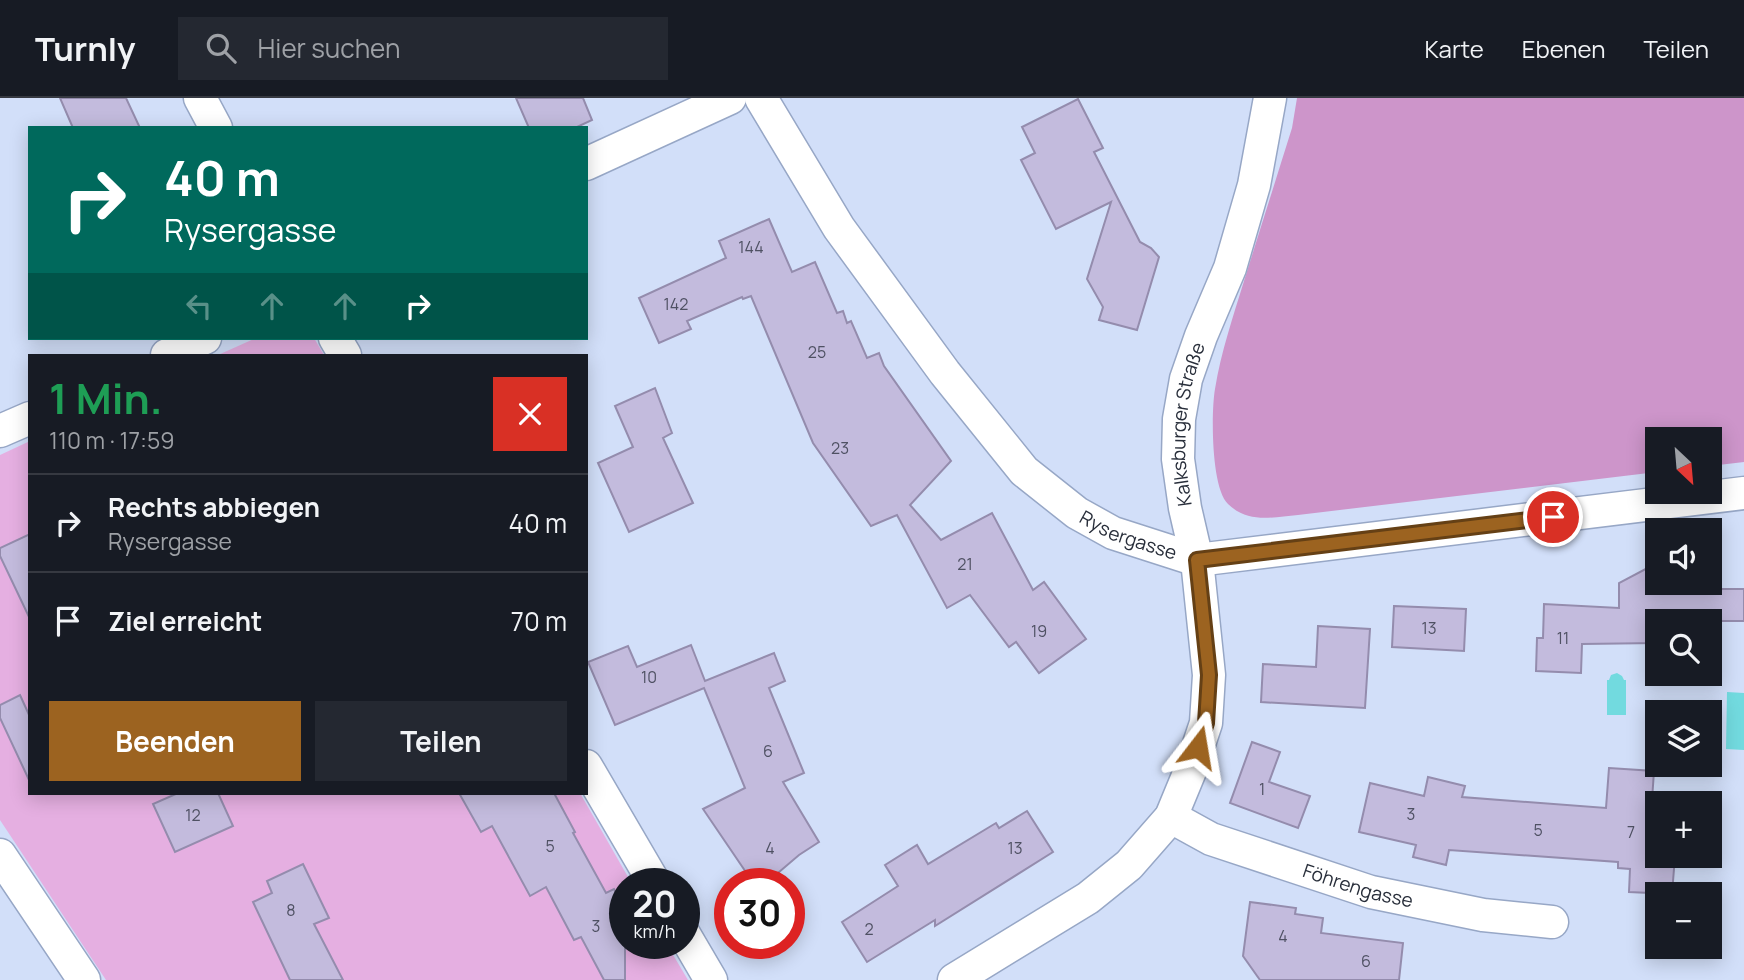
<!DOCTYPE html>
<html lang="de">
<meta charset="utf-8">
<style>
:root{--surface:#171b24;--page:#242831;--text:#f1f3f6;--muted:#9ea1a6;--line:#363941;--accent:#9c6320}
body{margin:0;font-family:Manrope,sans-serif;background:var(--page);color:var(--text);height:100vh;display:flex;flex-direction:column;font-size:26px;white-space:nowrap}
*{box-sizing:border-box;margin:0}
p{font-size:23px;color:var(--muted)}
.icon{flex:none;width:38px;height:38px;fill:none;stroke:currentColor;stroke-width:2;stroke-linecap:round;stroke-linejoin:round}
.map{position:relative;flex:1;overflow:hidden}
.panel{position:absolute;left:28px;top:256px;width:560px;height:441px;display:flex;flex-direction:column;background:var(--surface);border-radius:0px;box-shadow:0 4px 18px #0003}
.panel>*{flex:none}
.top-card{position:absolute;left:28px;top:28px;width:560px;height:214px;border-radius:0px;box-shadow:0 4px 18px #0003;background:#00695c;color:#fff;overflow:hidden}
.needle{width:46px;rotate:154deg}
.buttons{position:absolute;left:1645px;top:329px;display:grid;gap:14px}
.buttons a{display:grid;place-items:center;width:77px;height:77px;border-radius:0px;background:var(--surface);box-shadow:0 4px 18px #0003;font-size:35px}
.speed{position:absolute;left:609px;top:770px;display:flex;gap:14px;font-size:35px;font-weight:700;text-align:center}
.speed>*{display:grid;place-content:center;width:91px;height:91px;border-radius:50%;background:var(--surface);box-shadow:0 4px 18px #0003;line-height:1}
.speed small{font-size:18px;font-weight:400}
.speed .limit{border:10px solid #d22;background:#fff;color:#111}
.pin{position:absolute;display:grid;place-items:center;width:60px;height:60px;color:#fff;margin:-30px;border:4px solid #fff;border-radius:50%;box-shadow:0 2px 7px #0007}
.me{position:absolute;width:77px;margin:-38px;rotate:14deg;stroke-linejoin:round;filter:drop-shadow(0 0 5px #0008)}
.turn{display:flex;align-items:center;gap:24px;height:147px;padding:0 21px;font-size:32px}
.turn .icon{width:91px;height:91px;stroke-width:2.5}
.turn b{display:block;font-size:49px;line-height:60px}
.lanes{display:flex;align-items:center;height:66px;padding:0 21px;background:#0003;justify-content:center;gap:35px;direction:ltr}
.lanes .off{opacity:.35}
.round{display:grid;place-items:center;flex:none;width:74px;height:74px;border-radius:0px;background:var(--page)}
.overview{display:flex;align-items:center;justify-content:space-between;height:119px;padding:0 21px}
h1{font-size:42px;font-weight:700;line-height:52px;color:#1e9e55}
.primary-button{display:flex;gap:14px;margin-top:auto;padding:14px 21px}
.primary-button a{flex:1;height:80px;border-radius:0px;background:var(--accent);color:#fff;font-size:28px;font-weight:700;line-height:80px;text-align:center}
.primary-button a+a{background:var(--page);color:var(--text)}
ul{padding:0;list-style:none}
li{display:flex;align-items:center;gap:21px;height:98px;padding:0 21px;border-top:2px solid var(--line)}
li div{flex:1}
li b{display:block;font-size:26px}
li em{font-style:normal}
header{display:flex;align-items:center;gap:42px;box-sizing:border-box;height:98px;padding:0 35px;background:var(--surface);border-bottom:2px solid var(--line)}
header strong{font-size:33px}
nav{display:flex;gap:38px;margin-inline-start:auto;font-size:24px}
.search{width:490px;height:63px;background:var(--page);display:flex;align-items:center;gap:18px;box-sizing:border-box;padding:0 24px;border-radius:0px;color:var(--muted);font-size:26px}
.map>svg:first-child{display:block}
.green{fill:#e5afe1}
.forest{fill:#cd95ca}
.water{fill:#72dadf}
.building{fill:#c3bbdd;stroke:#948cad;stroke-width:2}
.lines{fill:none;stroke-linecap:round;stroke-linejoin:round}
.minor-casing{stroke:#97a7c6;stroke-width:35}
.minor{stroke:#fff;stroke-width:32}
.route-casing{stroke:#654015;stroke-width:18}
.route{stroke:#9c6320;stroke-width:12}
.labels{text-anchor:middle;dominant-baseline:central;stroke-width:5;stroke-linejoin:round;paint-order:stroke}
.number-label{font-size:16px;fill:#4f5163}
.street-label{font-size:19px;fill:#282e3a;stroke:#fff}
</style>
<header>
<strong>Turnly</strong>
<div class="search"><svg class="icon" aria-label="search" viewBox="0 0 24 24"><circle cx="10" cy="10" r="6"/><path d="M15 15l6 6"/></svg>Hier suchen</div>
<nav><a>Karte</a><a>Ebenen</a><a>Teilen</a></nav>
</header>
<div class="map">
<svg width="1744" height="882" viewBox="0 0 1744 882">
<rect width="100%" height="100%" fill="#d2dff9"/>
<g class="green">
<polygon points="256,240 314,240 324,257 218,257"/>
<polygon points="30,343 30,695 580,695 632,786 625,786 625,845 666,845 688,882 106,882 0,722 0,357"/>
</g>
<path class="forest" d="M1297 0H1744V364L1710 368V341H1657V374L1298 417C1272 419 1249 426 1228 406 1211 390 1211 314 1215 291 1221 254 1233 219 1244 183 1260 132 1276 81 1292 30Z"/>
<g class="water">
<polygon points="1617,575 1622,578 1624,582 1626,582 1626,617 1607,617 1607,582 1609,582 1611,577"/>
<polygon points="1727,594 1744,595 1744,652 1726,651"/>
</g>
<g class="building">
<polygon points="60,0 126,0 140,30 73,30"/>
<polygon points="516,0 583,0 592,22 575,30 529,30"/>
<polygon points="1078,1 1103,50 1094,54 1140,144 1151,150 1159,159 1137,232 1099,222 1103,209 1087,181 1111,104 1056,131 1021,62 1035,55 1022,29"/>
<polygon points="769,121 792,174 815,164 837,215 843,213 847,225 851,223 867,260 879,255 884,268 951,363 910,407 941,442 992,415 1033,492 1044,484 1086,541 1039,575 1016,544 1009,549 970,497 947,510 897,417 871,428 813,345 751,198 743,201 742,199 687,223 691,231 659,245 639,200 726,160 719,143"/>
<polygon points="655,290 672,335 663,340 693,405 629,434 598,365 633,349 615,308"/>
<polygon points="30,436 30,521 0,458 0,450"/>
<polygon points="1657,465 1657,485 1703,485 1703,491 1744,491 1744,523 1657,523 1657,545 1582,546 1581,575 1536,573 1537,540 1543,540 1544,506 1619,510 1619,485"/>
<polygon points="1394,508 1466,511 1464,553 1392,549"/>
<polygon points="1318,528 1370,531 1365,610 1261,604 1263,566 1316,569"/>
<polygon points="691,547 705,583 774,555 785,583 769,590 804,675 783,684 819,744 799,757 765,786 754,786 703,711 745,690 704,590 615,627 588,564 628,548 637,569"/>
<polygon points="20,597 30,619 30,684 0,620 0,607"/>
<polygon points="1252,644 1280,654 1269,684 1310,698 1298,730 1230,705"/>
<polygon points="1609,670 1654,673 1651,717 1657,718 1657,758 1675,758 1672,796 1629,794 1630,771 1618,770 1618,764 1449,752 1446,767 1413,759 1416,747 1359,734 1370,685 1424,698 1428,679 1465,688 1462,699 1606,710"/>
<polygon points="178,695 218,695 233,728 175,754 153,706"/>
<polygon points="459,695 554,695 575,734 573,735 606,795 614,791 625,811 625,882 604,882 581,839 574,842 546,789 530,798 492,728 481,734"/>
<polygon points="1027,713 1053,754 935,828 935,822 867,864 842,824 898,788 885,767 917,747 928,766 996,725 999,730"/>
<polygon points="303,766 329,820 314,826 343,882 290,882 253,804 272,795 267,783"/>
<polygon points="1250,804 1296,810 1295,816 1323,820 1321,835 1403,845 1399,882 1260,882 1243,858"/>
</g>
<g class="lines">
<defs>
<g id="minor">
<polyline points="200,0 216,30"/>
<path id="s1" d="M761 0 839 130 945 275 1024 373 1077 415 1113 435 1197 462 1744 395"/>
<polyline points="586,66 730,0"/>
<polyline points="335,240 345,257"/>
<polyline points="167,257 205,240"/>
<polyline points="0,333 30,320"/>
<polyline points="586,668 655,786"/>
<path id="s2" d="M1171 719 1211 741 1371 794 1483 817 1552 824"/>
<polyline points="0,757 84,882"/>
<polyline points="684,836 711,882"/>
<path id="s3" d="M954 882 1088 800 1129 767 1171 719 1190 673 1206 625 1209 577 1197 462 1185 410 1178 361 1179 321 1186 281 1201 238 1230 170 1254 87 1270 0"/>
</g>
</defs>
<use href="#minor" class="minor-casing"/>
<use href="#minor" class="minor"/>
</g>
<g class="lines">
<defs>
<polyline id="route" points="1198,649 1206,625 1209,577 1197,462 1553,419"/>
</defs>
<use href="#route" class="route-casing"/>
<use href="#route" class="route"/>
</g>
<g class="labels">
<g class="number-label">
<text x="751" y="149">144</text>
<text x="676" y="206">142</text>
<text x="817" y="254">25</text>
<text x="840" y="350">23</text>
<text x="965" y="466">21</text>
<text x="1429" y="530">13</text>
<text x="1039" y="533">19</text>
<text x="1563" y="540">11</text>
<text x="649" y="579">10</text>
<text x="768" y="653">6</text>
<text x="1262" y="691">1</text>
<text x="1411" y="716">3</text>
<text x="193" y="717">12</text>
<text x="1538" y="732">5</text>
<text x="1631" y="734">7</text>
<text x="550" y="748">5</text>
<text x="770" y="750">4</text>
<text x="1015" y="750">13</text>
<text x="291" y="812">8</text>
<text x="596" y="828">3</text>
<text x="869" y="831">2</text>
<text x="1283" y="838">4</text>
<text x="1366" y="863">6</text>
</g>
<g class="street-label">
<text stroke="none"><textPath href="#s3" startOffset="676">Kalksburger Straße</textPath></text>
<text stroke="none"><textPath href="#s1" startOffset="581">Rysergasse</textPath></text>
<text stroke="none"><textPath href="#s2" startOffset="200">Föhrengasse</textPath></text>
</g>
</g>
</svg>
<div class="buttons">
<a><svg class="needle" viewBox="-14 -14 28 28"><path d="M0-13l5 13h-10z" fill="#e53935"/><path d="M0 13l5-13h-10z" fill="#9ea1a6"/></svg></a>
<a><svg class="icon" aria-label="sound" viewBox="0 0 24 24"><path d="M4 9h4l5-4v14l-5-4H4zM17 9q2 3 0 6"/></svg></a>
<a><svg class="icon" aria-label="search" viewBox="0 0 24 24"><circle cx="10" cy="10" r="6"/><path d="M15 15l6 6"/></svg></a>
<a><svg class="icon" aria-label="layers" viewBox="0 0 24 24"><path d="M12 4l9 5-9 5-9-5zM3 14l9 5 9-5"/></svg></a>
<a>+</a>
<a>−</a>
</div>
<div class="speed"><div>20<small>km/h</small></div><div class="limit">30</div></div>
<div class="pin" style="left:1553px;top:419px;background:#d93025"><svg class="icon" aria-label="arrive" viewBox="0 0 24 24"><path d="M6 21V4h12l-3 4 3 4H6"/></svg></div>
<svg class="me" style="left:1198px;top:649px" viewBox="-20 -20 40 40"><path d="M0-17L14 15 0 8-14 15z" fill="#9c6320" stroke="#fff" stroke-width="4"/></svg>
<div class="top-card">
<div class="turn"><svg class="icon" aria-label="right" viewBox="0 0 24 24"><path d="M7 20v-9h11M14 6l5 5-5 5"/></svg><div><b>40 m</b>Rysergasse</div></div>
<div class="lanes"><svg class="icon off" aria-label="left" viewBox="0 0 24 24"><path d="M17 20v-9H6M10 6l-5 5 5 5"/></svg><svg class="icon off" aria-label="ahead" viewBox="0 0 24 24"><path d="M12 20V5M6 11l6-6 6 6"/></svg><svg class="icon off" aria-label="ahead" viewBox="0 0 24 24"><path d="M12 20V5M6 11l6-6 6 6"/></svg><svg class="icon" aria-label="right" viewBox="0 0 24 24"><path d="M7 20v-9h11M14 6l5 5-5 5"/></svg></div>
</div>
<section class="panel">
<div class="overview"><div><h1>1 Min.</h1><p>110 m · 17:59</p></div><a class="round" style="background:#d93025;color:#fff"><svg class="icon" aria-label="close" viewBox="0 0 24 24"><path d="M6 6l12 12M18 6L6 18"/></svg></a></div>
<ul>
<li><svg class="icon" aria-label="right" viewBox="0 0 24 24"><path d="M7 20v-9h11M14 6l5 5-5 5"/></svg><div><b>Rechts abbiegen</b><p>Rysergasse</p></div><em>40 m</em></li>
<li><svg class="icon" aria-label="arrive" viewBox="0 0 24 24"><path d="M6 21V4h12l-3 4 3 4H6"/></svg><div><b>Ziel erreicht</b></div><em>70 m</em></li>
</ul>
<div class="primary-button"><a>Beenden</a><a>Teilen</a></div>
</section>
</div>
